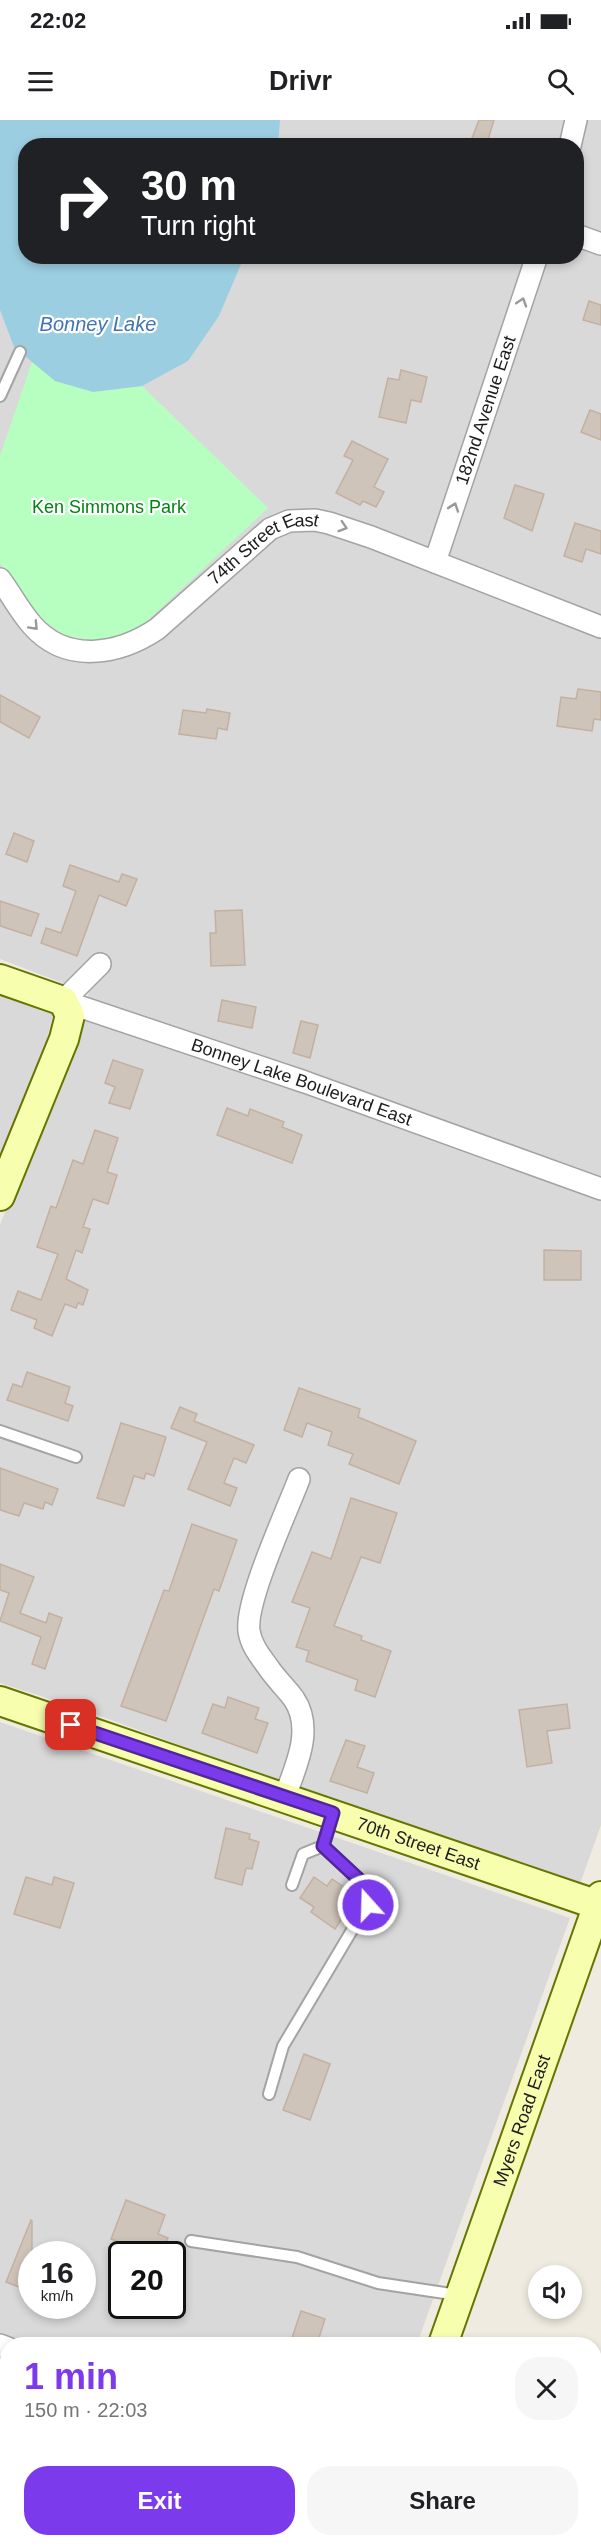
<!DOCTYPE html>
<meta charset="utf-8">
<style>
:root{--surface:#fff;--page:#f6f6f6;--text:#202124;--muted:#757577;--accent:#7c3aed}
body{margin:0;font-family:Helvetica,sans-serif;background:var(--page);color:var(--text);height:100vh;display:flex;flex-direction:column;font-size:22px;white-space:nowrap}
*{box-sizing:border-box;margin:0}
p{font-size:20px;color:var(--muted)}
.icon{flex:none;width:33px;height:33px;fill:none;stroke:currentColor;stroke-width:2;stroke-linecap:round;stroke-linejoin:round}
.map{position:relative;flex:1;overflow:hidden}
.details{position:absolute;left:0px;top:2217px;width:602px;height:210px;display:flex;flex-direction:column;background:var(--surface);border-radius:24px 24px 0 0;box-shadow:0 3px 9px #0003}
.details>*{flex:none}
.top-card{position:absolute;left:18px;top:18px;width:566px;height:126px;border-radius:24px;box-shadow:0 3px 9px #0003;background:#202124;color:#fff;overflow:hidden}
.controls{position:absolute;left:528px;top:2145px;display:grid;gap:12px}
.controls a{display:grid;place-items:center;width:54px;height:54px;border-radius:50%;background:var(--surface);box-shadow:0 3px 9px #0003;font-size:30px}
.speed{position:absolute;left:18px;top:2121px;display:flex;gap:12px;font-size:30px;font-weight:700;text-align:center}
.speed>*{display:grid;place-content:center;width:78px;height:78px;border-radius:50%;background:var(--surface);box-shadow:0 3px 9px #0003;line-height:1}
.speed small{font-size:15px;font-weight:400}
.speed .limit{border:3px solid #111;border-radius:9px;background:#fff;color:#111}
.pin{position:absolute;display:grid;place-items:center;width:51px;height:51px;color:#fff;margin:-26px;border-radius:12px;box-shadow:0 3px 9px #0006}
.me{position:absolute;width:66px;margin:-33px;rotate:340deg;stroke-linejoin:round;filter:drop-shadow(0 0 4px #0008)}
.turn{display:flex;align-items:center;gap:21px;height:126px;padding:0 24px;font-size:27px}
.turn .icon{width:78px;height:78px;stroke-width:2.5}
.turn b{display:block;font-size:42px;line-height:51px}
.round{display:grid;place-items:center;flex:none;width:63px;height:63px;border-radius:24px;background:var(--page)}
.summary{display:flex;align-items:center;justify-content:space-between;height:102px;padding:0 24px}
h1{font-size:36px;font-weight:800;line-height:45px;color:var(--accent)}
.button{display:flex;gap:12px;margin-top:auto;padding:12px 24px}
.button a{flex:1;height:69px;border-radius:24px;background:var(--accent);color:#fff;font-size:24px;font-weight:800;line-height:69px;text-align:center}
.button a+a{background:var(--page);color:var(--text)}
.status{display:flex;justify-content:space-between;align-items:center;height:42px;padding:0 30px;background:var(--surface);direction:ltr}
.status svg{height:16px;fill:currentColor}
header{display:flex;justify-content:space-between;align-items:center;height:78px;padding:0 24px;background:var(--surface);font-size:27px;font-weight:800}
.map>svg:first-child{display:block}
.residential{fill:#dad9d9;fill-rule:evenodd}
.park{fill:#b7ffc1}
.water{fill:#9ccee1}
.building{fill:#cfc4b9;stroke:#c2b1a1;stroke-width:1.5}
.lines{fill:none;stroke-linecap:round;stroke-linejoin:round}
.lane-casing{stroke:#a3a3a3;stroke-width:14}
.street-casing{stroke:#a3a3a3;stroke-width:24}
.secondary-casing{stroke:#637600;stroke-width:32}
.lane{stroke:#fff;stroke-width:10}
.street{stroke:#fff;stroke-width:21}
.secondary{stroke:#f7ffae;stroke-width:28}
.oneway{stroke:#999}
.route-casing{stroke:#51269a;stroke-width:15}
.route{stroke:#7c3aed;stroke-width:10}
.labels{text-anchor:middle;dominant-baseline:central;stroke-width:4.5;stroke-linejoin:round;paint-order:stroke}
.street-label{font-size:18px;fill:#1c1c1c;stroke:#fff}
.park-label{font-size:18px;fill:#008412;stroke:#fff}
.water-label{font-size:20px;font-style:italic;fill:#4074b5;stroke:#fff}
</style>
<div class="status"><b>22:02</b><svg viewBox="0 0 49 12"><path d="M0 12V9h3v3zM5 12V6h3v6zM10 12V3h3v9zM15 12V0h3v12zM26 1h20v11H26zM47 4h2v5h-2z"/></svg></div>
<header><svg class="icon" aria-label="menu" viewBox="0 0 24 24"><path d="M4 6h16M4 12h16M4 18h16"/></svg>Drivr<svg class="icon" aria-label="search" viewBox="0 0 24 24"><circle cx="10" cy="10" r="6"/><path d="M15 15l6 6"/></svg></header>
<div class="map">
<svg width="601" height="2427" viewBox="0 0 601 2427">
<rect width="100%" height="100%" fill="#efebe0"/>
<g class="residential">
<path d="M0 0H601V1705L580 1764 316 1675 81 1589 0 1563V1105L89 873 0 839ZM26 26H576V136H26Z"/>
<polygon points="0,874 53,894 41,943 0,1037"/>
<path d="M0 1602 570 1798 417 2224H8V2420H348L345 2427H0ZM32 2134H82V2186H32ZM122 2134H172V2186H122Z"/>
</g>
<path class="park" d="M32 242C73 275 92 272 142 266L268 388 147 501 126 514 101 521 65 516 36 495 0 443V336Z"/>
<polygon class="water" points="0,0 280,0 278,25 26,26 26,136 244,137 219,196 188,241 142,266 93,272 55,261 14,227 0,190"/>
<g class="building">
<polygon points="479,0 494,0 486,26 469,26"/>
<polygon points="589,181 601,185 601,205 583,200"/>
<polygon points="401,250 427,257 421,282 411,280 406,303 379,297 388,258 399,260"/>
<polygon points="590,290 601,294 601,320 581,312"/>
<polygon points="352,321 388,339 374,367 384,372 376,387 363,381 360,385 336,373 353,340 344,336"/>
<polygon points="515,365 544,374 532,411 504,398"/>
<polygon points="575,403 601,411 601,434 586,429 582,442 564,436"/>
<polygon points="578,569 601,572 601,600 594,599 592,611 557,606 561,577 576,579"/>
<polygon points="0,575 40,597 29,618 0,602"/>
<polygon points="207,589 230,593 227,610 218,608 216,619 179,614 183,590 206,593"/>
<polygon points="14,713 34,721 27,742 6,734"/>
<polygon points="70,745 119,762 122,754 137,759 126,786 99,775 77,836 41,823 46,808 61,813 76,771 63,766"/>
<polygon points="0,781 39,794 31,816 0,806"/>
<polygon points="242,790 245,845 211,846 210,813 216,813 215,791"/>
<polygon points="222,880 256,887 252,908 218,901"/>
<polygon points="301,901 318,905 310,938 293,933"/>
<polygon points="113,940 143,950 130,989 109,983 115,967 105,963"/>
<polygon points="227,988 248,996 250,989 284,1002 282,1007 302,1015 292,1043 217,1015"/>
<polygon points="95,1010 118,1018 107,1052 117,1055 108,1084 93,1079 83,1107 90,1109 82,1133 76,1130 66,1159 88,1170 83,1185 78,1183 76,1188 65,1184 52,1216 34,1208 37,1200 11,1190 18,1171 41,1180 58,1134 37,1127 51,1086 56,1088 73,1040 83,1044"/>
<polygon points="544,1130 581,1131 581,1160 544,1160"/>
<polygon points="27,1252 70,1267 65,1283 73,1286 68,1301 7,1280 13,1264 22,1267"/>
<polygon points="299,1268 360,1289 358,1297 416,1321 399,1364 349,1344 353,1334 328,1325 332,1312 307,1303 302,1317 284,1310"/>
<polygon points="180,1287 197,1294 194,1301 254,1325 246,1343 234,1338 224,1363 237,1368 230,1386 188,1369 207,1322 171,1308"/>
<polygon points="121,1303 166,1317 154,1356 146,1353 144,1359 134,1356 124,1386 97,1378"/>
<polygon points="0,1348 58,1369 52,1385 45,1382 43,1389 24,1383 19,1396 0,1390"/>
<polygon points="351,1378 397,1393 380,1443 361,1437 334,1506 362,1516 361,1520 391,1531 375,1577 355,1570 358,1560 306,1541 309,1531 296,1527 310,1488 292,1482 312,1432 331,1439"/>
<polygon points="192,1404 237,1420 219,1471 214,1469 166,1601 121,1586 164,1470 169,1471"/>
<polygon points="0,1444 34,1457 20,1493 46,1503 49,1493 62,1498 45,1549 32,1544 41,1517 0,1501 9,1473 0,1470"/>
<polygon points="228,1577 259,1588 255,1599 268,1603 257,1633 202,1613 213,1584 225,1588"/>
<polygon points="567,1584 570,1608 547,1611 552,1643 527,1647 519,1590"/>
<polygon points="346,1620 365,1626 357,1647 374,1653 367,1673 330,1661"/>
<polygon points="226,1708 250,1714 249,1719 259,1722 252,1749 246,1748 242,1765 215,1758"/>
<polygon points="26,1757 52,1765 54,1757 74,1763 60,1808 14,1794"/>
<polygon points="314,1757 327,1766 332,1759 357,1776 335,1809 311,1792 314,1787 300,1778"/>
<polygon points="304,1934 330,1944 310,2000 283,1990"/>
<polygon points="126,2080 165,2095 158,2114 168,2118 161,2134 152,2134 111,2119"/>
<polygon points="31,2100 32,2101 32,2172 6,2162"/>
<polygon points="301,2191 325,2199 317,2224 290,2224"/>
</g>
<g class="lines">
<defs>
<g id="lane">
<polyline points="0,276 20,232"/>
<polyline points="0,1311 76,1337"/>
<polyline points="292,1765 303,1734 323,1726"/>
<polyline points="269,1974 283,1926 367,1785 366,1766 323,1726 332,1696"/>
<polyline points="191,2121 297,2137 378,2163 458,2175"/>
</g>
<g id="street">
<polyline points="570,26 576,0"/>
<polyline points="576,115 601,124"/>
<path id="s1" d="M435 442 537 136"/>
<path id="s2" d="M0 459C11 474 19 490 32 505 66 544 118 535 157 509L270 409 289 401 315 400 329 403 371 417 601 507"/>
<path id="s3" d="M63 881 305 962 601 1069"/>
<polyline points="63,881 100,844"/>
<path d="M285 1676C296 1646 314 1609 294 1579 286 1568 276 1559 268 1547 260 1536 251 1525 249 1511 245 1481 287 1391 299 1359"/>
<polyline points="0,2225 8,2228"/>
<polyline points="0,2360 8,2340"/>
</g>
<g id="secondary">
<polyline points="0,859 63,881 70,895 64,919 0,1076"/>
<path id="s4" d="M0 1581 598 1785"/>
<path id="s5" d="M443 2224 601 1776"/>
<polyline points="371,2427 373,2420"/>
</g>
</defs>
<use href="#lane" class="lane-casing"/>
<use href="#street" class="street-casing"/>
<use href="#secondary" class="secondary-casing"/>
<use href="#lane" class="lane"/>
<use href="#street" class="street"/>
<use href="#secondary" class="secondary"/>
</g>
<defs><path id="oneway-chevron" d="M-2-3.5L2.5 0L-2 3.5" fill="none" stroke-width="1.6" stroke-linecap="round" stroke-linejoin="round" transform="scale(1.5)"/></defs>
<g class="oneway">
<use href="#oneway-chevron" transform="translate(522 182) rotate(-72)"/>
<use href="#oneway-chevron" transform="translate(454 387) rotate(-71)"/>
<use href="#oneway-chevron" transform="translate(343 407) rotate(18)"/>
<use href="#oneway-chevron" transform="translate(34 506) rotate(47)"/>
</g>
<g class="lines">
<defs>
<polyline id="route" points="71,1605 333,1693 323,1726 366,1766 368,1785"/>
</defs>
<use href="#route" class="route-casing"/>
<use href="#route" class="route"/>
</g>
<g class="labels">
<g class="street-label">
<text stroke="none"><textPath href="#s1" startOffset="160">182nd Avenue East</textPath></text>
<text stroke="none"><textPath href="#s2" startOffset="330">74th Street East</textPath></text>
<text stroke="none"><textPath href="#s3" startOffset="252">Bonney Lake Boulevard East</textPath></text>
<text stroke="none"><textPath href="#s4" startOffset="442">70th Street East</textPath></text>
<text stroke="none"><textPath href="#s5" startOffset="237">Myers Road East</textPath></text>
</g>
<g class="park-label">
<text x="109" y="387">Ken Simmons Park</text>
</g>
<g class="water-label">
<text x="98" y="204">Bonney Lake</text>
</g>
</g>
</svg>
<div class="controls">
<a><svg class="icon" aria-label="sound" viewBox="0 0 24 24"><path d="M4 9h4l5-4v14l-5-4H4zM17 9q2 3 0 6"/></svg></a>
</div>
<div class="speed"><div>16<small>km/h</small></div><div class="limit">20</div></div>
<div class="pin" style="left:71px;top:1605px;background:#d93025"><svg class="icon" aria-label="arrive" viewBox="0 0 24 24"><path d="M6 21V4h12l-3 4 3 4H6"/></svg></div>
<svg class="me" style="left:368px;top:1785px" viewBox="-20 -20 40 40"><circle r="17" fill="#7c3aed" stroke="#fff" stroke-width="3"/><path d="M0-11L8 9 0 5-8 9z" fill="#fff"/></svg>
<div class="top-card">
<div class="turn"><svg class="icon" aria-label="right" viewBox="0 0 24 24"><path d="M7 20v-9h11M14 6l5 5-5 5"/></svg><div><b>30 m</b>Turn right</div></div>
</div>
<section class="details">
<div class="summary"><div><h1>1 min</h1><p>150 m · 22:03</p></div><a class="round"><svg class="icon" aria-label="close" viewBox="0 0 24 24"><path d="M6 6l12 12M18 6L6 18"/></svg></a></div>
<div class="button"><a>Exit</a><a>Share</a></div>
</section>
</div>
